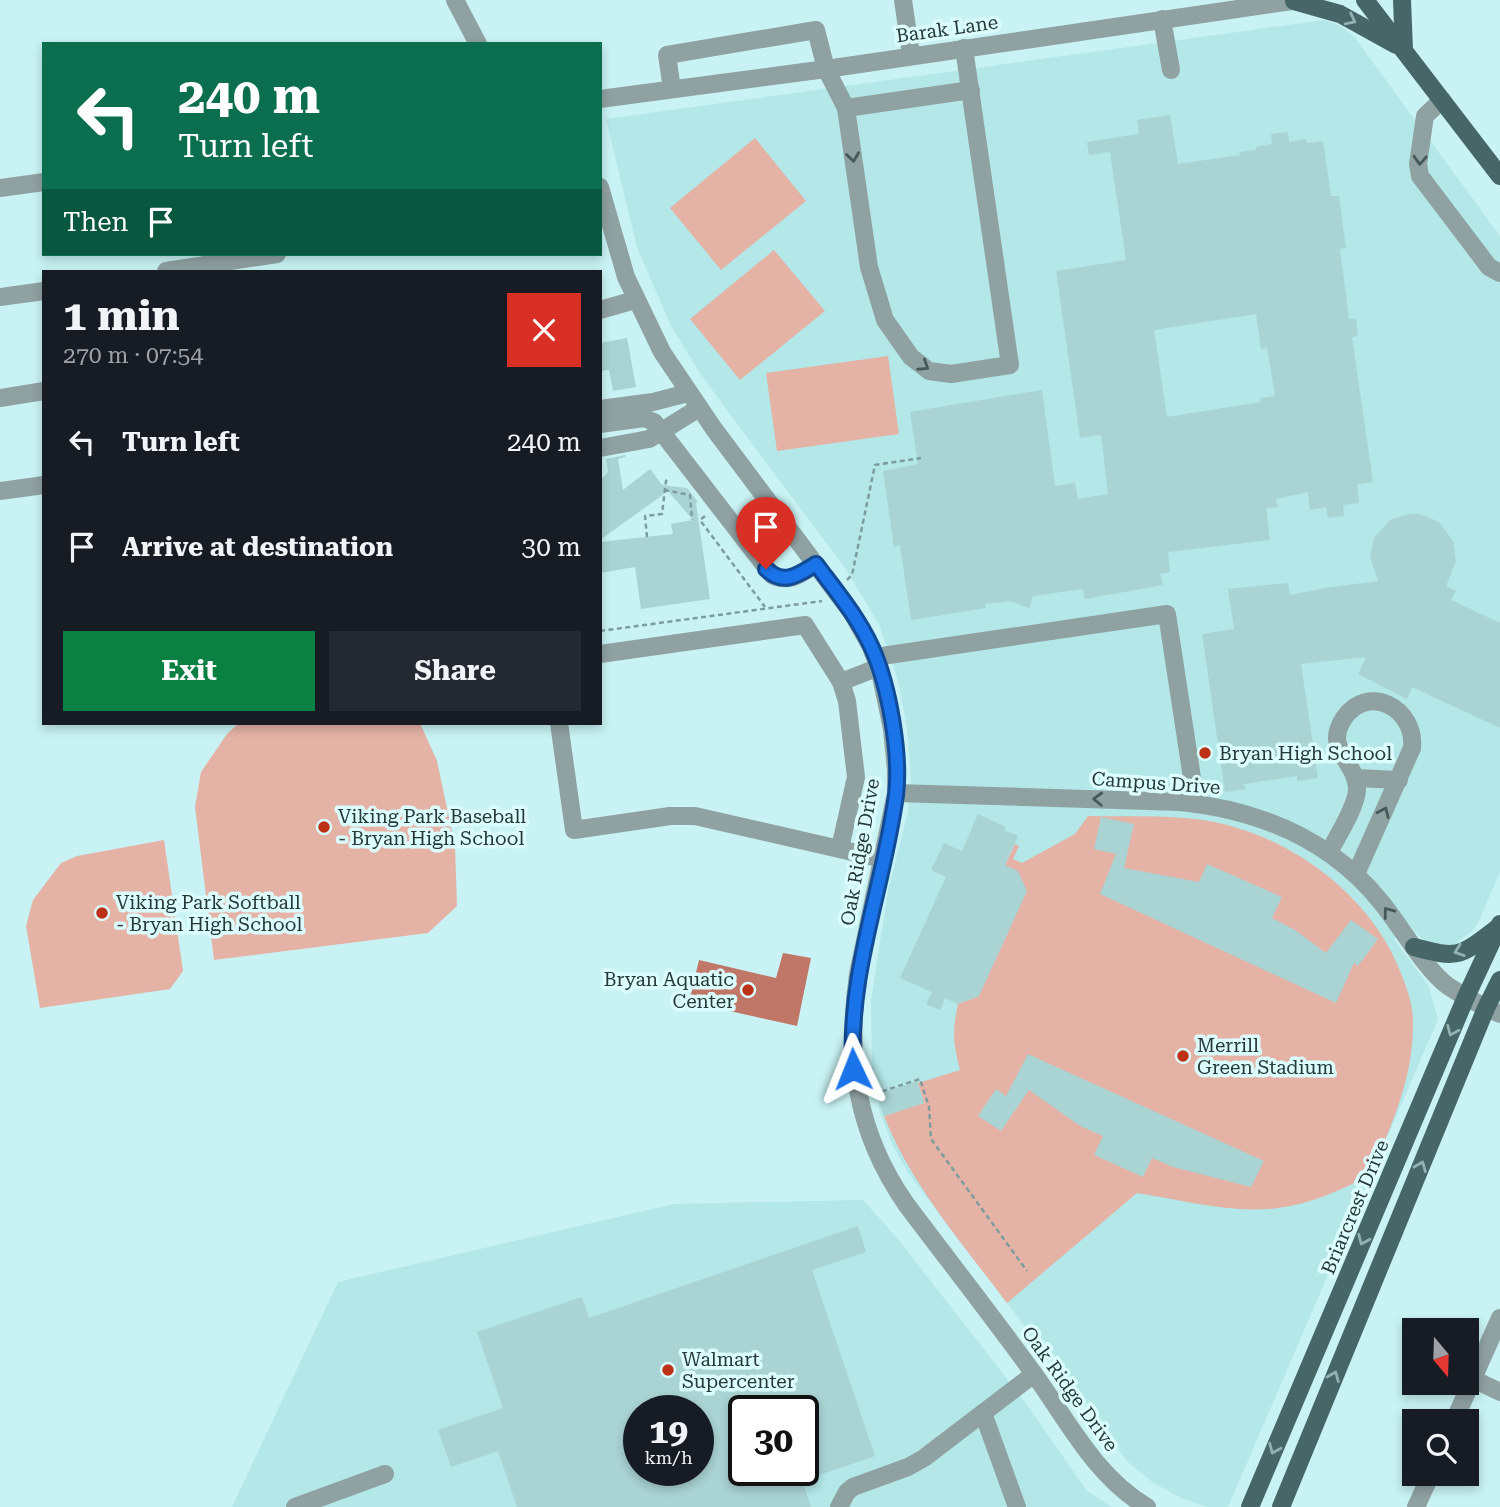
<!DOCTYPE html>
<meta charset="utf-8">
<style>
:root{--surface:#171b24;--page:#242831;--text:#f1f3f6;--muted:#9ea1a6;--accent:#0b8043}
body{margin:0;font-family:"Roboto Serif",serif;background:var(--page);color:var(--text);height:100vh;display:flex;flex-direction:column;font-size:26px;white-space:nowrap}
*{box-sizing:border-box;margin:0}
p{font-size:23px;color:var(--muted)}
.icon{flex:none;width:38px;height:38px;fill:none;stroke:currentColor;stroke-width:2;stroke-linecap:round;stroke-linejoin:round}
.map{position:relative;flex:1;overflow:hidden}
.details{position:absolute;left:42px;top:270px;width:560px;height:455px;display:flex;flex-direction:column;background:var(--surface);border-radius:0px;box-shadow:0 4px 10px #0003}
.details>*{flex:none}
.banner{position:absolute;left:42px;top:42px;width:560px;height:214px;border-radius:0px;box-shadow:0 4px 10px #0003;background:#0b6e4f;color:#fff;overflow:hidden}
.needle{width:46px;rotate:161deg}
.fabs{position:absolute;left:1402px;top:1318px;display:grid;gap:14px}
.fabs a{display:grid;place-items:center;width:77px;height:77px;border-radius:0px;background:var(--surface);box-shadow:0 4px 10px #0003;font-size:35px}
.speed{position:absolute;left:623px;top:1395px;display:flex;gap:14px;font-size:35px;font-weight:700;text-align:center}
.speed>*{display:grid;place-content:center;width:91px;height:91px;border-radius:50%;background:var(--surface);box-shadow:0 4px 10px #0003;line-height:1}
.speed small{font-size:18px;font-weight:400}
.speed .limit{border:4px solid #111;border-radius:10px;background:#fff;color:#111}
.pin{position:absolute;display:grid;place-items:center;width:60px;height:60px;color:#fff;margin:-72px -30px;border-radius:50% 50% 50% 0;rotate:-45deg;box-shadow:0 0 7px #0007}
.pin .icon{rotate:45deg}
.me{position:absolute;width:77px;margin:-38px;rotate:358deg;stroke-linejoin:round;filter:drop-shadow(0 0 5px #0008)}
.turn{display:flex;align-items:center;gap:24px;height:147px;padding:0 21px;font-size:32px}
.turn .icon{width:91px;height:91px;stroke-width:2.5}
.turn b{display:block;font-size:49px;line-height:60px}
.then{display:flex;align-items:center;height:66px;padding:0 21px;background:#0003;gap:14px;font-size:26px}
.round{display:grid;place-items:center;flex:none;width:74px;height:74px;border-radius:0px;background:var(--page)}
.head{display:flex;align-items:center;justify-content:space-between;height:119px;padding:0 21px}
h1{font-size:42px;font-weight:700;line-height:52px}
.cta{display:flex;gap:14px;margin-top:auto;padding:14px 21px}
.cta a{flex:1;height:80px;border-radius:0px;background:var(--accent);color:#fff;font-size:28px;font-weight:700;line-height:80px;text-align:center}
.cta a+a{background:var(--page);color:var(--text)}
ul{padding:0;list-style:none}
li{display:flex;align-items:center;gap:21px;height:105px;padding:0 21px}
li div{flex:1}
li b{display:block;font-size:26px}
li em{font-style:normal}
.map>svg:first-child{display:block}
.built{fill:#b3e7e8;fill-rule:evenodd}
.green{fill:#e5b2a6}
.water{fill:#c07768}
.building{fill:#aad3d4;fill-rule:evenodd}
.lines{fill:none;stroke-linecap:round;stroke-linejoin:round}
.path{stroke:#7e9c9d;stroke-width:2.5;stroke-dasharray:5 3.5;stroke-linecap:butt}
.minor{stroke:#90a1a1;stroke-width:18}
.major{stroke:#466667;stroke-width:18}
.oneway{stroke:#91b2b2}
.oneway2{stroke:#465858}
.route-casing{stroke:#114b97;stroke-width:18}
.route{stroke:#1a73e8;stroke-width:12}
.poi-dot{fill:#bd3217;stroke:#dcfdfe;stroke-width:2.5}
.labels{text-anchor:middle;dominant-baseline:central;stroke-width:7;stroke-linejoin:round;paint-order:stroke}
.street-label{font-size:19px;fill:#273838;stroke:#dcfdfe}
.poi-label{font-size:19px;fill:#273838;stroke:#dcfdfe;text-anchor:start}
</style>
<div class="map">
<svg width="1500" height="1507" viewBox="0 0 1500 1507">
<rect width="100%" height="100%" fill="#c8f2f3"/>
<g class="built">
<polygon points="1325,20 1341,26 1355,38 1500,236 1500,872 1477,925 1470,933 1458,941 1459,945 1440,947 1427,944 1408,924 1394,939 1428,985 1438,1019 1228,1507 1207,1507 1181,1498 1152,1482 1127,1461 909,1174 893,1146 880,1113 872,1073 871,1000 888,891 908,812 911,778 907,728 898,680 879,624 845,568 738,425 700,373 671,326 637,247 606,119"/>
<path d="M863 1200 898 1239 1025 1402 1087 1491 1112 1507H232L338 1282 674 1204ZM639 1410H698V1470H639ZM744 1410H803V1470H744Z"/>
</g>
<g class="green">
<polygon points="755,138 806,201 721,270 670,208"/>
<polygon points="774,250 825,311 740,380 690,319"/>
<polygon points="888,356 899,434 777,451 766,373"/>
<polygon points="239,723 420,723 437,761 455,846 457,906 428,933 214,960 195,807 201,772 227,734"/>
<path d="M1088 816C1123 817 1160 815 1195 819 1283 829 1372 893 1402 976 1408 991 1413 1006 1413 1022 1414 1077 1391 1127 1370 1175 1341 1190 1311 1204 1278 1208 1232 1214 1183 1200 1137 1193L1007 1303C962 1243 912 1186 884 1116L924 1103 918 1083 960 1070C953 1042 952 1033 958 1004L979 996 1005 865 1015 844 1019 846 1013 859 1022 863 1075 834Z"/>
<polygon points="164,840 183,971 170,989 40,1008 26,926 33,900 61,863 77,856"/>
</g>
<polygon class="water" points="783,953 811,958 797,1026 689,1002 699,960 776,978"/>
<g class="building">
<path d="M1170 115 1178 164 1240 155 1239 152 1256 150V147L1272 144 1271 134 1288 132 1289 142 1306 139 1307 143 1323 141 1331 196H1339L1346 248 1340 249 1349 319H1356L1358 336 1352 337 1373 482 1357 484 1359 503 1343 505 1344 516 1328 518 1326 507 1310 510 1308 492 1276 499 1278 507 1266 508 1270 540 1168 552 1170 572 1160 574 1163 585 1085 599 1083 589 1033 596 1029 608 1010 601 985 604 986 608 911 620 900 545 894 547 883 471 918 464 910 412 1042 390 1055 486 1075 483 1078 499 1108 494 1101 435 1080 438 1056 271 1126 260 1110 152 1089 155 1087 142 1139 134 1137 120ZM1256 314 1261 349 1267 348 1275 396 1260 398 1261 402 1167 417 1154 330Z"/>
<polygon points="627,338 636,387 613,391 609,370 600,371 600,343"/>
<polygon points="625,455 625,457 618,459 623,490 650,469 662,485 687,488 698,502 696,503 710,599 641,609 635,567 600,573 600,542 673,534 671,524 693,520 668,491 600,540 600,481 608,472 606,459"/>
<polygon points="1408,514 1420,514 1439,522 1453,541 1456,561 1446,586 1456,591 1451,600 1500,623 1500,728 1412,687 1407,699 1358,674 1366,657 1301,664 1318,778 1297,781 1297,776 1244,784 1246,789 1225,792 1202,634 1234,629 1228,589 1288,583 1290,595 1325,588 1378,581 1370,557 1374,538 1390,520"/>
<polygon points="978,814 1006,827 1004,830 1018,836 1005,865 1018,871 1027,891 979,996 958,1004 945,998 940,1010 926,1004 932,992 900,978 946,877 931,870 944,843 962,851"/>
<polygon points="1101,817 1134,824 1124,868 1199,882 1207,864 1282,897 1272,918 1295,930 1326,953 1351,920 1378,939 1358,966 1354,963 1336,1003 1100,894 1116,854 1094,849"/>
<polygon points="1028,1054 1264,1161 1251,1187 1173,1167 1152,1158 1143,1177 1094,1155 1103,1136 1080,1126 1029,1090 1001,1131 978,1116 996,1089 1006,1096"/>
<polygon points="917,1081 924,1103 884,1116 877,1095"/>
<path d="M858 1226 866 1252 812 1270 875 1456 802 1481 811 1507H517L498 1451 451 1467 438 1430 503 1408 477 1332 582 1297 589 1318ZM639 1410H698V1470H639ZM744 1410H803V1470H744Z"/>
</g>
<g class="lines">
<g class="path">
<polyline points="664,490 690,495 692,520"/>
<polyline points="705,516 700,520 765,607"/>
<polyline points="647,537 645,516 662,514 666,481 668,478"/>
<polyline points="847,580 852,575 875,465 921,458"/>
<polyline points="600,631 822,601"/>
<polyline points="874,1094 920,1079 929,1107 931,1139 1027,1271"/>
</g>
<g class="minor">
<polyline points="455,0 478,44"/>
<polyline points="903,0 911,55"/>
<polyline points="1162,19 1171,70"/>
<polyline points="672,89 667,55 816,30 826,69 846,108 869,267 885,320 911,357 929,371 951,374 1010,365 964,48"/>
<polyline points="600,99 826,69 1299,0"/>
<polyline points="1442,100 1425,116 1418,164 1420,176 1489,267 1500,273"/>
<polyline points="846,108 971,90"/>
<path d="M600 187 626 277 662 352 714 429 852 613 870 645 879 667 892 729 896 770V793L858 974C846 1059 856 1132 906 1204 948 1260 992 1316 1034 1374 1068 1421 1095 1476 1147 1507"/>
<polyline points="0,188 44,182"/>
<polyline points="166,271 277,254"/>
<polyline points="0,297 44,291"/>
<polyline points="600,310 635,300"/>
<polyline points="0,398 44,391"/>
<polyline points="600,409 653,402 688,393"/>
<path d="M600 424 644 418 654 422 772 575C789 584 802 573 816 564"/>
<polyline points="600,448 649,439 699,408"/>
<polyline points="0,491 44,485"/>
<polyline points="600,654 805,625 841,682 847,701 856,777 840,848"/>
<polyline points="875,657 1167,614 1196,804"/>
<polyline points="841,682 879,667"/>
<polyline points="559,723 574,830 670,816 695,816 883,859"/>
<polyline points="1356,778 1399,780"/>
<path d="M896 793 1180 802C1259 810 1330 839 1381 902 1400 925 1425 969 1448 986 1464 997 1482 1006 1500 1014"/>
<path d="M1329 852C1337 837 1358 804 1357 788 1356 761 1323 749 1344 718 1368 683 1416 708 1412 748L1356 874"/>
<polyline points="1473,1379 1500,1392"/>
<polyline points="983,1413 1017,1507"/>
<polyline points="1454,1421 1500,1318"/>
<polyline points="295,1507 385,1474"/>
<polyline points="839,1507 847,1492 853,1487 908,1467 924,1458 1034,1374"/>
<polyline points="1416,1507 1431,1474"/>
</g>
<g class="major">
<polyline points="1365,0 1500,176"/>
<polyline points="1402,0 1404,50"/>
<polyline points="1294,1 1340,14 1396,45"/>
<path d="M1414 947C1459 959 1459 957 1496 929"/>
<polyline points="1250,1507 1466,997 1500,924"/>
<polyline points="1281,1507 1486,1008 1500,980"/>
</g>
</g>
<defs><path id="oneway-chevron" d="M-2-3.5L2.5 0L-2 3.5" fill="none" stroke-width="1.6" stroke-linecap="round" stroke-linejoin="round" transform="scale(1.75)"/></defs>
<g class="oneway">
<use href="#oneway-chevron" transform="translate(1351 20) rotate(27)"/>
<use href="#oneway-chevron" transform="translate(1459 951) rotate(161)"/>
<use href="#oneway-chevron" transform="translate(1452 1031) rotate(113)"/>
<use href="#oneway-chevron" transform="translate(1421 1166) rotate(-68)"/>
<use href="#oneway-chevron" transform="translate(1363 1240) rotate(113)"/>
<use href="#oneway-chevron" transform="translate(1334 1376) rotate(-68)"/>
<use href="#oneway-chevron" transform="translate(1274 1449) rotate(113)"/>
</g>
<g class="oneway2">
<use href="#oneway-chevron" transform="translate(853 157) rotate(82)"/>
<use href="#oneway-chevron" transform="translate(1420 160) rotate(93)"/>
<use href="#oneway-chevron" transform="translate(924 366) rotate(33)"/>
<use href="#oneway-chevron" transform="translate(1098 799) rotate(-178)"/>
<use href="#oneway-chevron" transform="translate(1384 812) rotate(-66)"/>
<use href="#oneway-chevron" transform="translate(1388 912) rotate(-127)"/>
</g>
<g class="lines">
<defs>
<path id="route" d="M766 569C784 586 798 575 816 564 836 591 858 617 872 648 889 686 901 754 896 795 883 890 848 971 853 1069"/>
</defs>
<use href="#route" class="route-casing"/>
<use href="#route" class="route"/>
</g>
<g class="poi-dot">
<circle cx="1205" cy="753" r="7"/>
<circle cx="324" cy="827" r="7"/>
<circle cx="102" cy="913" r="7"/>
<circle cx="748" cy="990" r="7"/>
<circle cx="1183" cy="1056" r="7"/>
<circle cx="668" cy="1370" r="7"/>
</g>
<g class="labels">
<g class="street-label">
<text transform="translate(947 29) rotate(-8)">Barak Lane</text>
<text transform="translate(1156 783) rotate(4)">Campus Drive</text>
<text transform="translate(860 852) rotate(-80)">Oak Ridge Drive</text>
<text transform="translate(1355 1207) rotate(-67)">Briarcrest Drive</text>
<text transform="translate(1070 1389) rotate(54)">Oak Ridge Drive</text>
</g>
<g class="poi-label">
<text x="1219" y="753">Bryan High School</text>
<text x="338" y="816">Viking Park Baseball<tspan x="338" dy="22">- Bryan High School</tspan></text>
<text x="116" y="902">Viking Park Softball<tspan x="116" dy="22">- Bryan High School</tspan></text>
<text x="734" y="979" text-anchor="end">Bryan Aquatic<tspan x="734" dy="22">Center</tspan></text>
<text x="1197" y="1045">Merrill<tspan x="1197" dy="22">Green Stadium</tspan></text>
<text x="682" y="1359">Walmart<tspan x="682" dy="22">Supercenter</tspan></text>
</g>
</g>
</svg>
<div class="fabs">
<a><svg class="needle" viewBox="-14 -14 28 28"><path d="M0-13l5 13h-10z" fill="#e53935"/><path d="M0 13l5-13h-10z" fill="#9ea1a6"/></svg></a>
<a><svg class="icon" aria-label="search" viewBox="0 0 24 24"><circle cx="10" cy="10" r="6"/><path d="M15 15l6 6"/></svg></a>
</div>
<div class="speed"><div>19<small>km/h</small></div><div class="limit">30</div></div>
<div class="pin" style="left:766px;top:569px;background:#d93025"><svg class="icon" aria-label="arrive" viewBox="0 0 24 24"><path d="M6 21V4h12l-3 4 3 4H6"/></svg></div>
<svg class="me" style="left:853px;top:1069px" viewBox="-20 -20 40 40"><path d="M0-17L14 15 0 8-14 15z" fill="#1a73e8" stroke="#fff" stroke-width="4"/></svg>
<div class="banner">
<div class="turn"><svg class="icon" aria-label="left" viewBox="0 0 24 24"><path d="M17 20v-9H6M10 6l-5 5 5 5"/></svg><div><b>240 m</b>Turn left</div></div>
<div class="then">Then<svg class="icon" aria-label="arrive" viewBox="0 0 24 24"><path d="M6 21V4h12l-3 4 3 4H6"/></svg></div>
</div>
<section class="details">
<div class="head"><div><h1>1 min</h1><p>270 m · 07:54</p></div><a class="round" style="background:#d93025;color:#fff"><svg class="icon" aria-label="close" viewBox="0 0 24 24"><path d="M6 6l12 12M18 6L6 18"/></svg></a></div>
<ul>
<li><svg class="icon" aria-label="left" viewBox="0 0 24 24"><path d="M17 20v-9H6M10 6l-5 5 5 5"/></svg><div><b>Turn left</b></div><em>240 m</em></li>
<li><svg class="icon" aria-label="arrive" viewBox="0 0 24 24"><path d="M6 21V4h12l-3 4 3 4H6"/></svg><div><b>Arrive at destination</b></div><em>30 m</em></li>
</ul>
<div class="cta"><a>Exit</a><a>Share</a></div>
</section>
</div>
